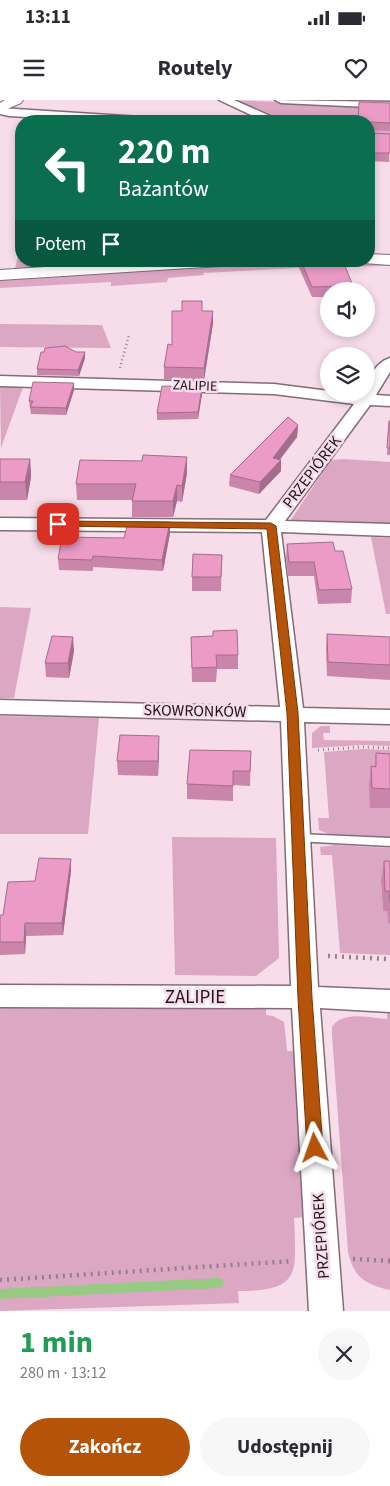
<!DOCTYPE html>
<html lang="pl">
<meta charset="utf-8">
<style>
:root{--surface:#fff;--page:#f7f7f7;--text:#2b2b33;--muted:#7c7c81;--accent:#b45309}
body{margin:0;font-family:"Source Sans 3",sans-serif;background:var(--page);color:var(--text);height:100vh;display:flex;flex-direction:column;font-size:19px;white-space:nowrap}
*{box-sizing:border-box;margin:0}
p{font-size:16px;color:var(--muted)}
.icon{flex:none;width:28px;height:28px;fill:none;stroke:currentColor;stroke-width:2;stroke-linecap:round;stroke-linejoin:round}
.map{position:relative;height:1211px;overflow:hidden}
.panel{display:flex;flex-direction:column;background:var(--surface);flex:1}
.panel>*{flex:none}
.guide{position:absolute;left:15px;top:15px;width:360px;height:152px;border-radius:20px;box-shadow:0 2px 8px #0003;background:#0b6e4f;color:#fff;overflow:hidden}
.buttons{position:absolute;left:320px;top:182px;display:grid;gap:10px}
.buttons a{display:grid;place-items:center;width:55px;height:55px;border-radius:50%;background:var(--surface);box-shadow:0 2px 8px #0003;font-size:25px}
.pin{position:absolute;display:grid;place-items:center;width:42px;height:42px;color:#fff;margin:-21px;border-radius:10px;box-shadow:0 2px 8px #0006}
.me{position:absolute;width:55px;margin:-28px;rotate:356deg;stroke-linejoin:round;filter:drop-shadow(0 0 4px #0008)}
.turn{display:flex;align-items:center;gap:18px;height:105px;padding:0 20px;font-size:22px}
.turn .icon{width:65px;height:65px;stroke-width:2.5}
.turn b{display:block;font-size:35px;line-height:42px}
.then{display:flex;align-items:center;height:48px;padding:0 20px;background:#0003;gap:10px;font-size:19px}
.round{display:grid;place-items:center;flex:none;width:52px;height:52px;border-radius:26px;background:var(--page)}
.head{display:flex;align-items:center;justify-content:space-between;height:85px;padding:0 20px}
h1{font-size:30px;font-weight:700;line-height:38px;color:#1e9e55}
.cta{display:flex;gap:10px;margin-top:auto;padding:10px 20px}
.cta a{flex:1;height:58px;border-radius:30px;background:var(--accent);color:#fff;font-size:20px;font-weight:700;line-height:58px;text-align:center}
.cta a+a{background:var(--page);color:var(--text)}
.status{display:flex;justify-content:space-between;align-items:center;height:35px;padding:0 25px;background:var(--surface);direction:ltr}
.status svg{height:14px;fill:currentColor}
header{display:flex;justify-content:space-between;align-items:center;height:65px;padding:0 20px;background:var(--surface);font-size:22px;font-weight:700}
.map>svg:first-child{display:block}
.green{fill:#dca7c3}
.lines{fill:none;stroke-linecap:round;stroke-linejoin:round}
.stream{fill:#98ca84;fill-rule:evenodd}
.service-casing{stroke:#836c78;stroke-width:3}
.minor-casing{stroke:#836c78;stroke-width:3}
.tertiary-casing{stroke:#836c78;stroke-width:2}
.path-far2{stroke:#938089;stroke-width:2.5;stroke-dasharray:1 3;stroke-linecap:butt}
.path-far1{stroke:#938089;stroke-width:3;stroke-dasharray:1 4;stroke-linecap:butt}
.path{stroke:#938089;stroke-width:4.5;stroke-dasharray:2 5;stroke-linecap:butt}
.service{fill:#fff;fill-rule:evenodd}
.minor{fill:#fff;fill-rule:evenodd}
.tertiary{fill:#fff;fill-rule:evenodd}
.wall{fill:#ca85aa}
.shaded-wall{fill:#a46c8b}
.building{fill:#eb9bc6;stroke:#a46c8b}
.route{fill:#b45309;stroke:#753606}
.labels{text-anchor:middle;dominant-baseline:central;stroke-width:5;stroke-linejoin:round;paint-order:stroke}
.far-street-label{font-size:14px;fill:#1e1419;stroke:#f7dcea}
.street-label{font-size:16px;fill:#1e1419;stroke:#f7dcea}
.near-street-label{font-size:19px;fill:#1e1419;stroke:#f7dcea}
</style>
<div class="status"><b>13:11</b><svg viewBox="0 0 49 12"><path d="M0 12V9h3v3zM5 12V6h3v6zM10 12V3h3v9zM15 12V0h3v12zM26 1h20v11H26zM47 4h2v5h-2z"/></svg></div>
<header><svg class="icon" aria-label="menu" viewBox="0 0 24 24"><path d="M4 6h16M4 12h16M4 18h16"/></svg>Routely<svg class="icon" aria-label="heart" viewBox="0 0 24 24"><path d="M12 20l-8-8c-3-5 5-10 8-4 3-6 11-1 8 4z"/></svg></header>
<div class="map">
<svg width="390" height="1211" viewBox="0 0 390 1211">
<rect width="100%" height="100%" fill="#f7dcea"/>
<g class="green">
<polygon points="228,0 390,6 390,36 369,34 369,21 274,21"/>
<polygon points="21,142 21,161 81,161 80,165 15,169"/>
<polygon points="324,162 390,163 390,166 315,167 203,173 204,175 168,178 167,182 111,186 111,182 0,188 0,179 215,165"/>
<polygon points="0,224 102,225 111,248 0,247"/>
<polygon points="0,284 22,285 23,287 1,348"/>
<polygon points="343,359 390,362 390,424 290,421 331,360"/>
<polygon points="371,437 390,438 390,514 386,514"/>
<polygon points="0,507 31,508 14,598 0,598"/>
<polygon points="0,616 99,618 88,734 0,734"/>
<polygon points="321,626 330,626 330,633 323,633 324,640 390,641 390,646 362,645 312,648 312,633"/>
<polygon points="363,649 390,650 390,737 329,734 319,730 318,718 329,718 324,652"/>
<polygon points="172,737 276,738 279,858 256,876 175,875"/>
<polygon points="335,745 390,748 390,781 381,781 383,811 387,811 388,823 390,823 390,855 340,853 332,755 321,755 320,747"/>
<path d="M0 900 266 906V915L273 916 284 922 287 951H297L306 1117 294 1118C296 1173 302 1191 238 1191L239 1203 0 1211Z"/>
<path d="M387 912H390V1190C365 1184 354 1178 348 1152L332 935V927C343 910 371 918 387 919Z"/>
</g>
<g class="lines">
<polygon class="stream" points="218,1178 222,1179 224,1183 222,1187 218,1188 0,1199 0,1189"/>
<defs>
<polygon id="service" points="299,734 390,738 390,746 295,741 293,738 295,735"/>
<g id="minor">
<polygon points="219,0 234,0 277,19 279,21 264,21"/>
<polygon points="275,0 390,2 390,8 281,3"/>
<polygon points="0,8 156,18 162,21 97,21 9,16 0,14"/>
<path d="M390 258V272L376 295 390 296V306L370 305 285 421 390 424V436L281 432 303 608 390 610V624L304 622 318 887 390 890V912L320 908 343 1211H309L292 908 0 907V885L291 886 281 621 0 614V600L280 607 262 432 0 430V418L266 420 354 304 274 294 0 286V276L274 284 329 291V294H366C366 280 376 262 390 258Z"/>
</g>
<g id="tertiary">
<polygon points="5,0 23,0 21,3 0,12 0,3"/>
<polygon points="369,154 390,155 390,165 363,163 362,161 369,161"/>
<polygon points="134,161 230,161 227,165 221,166 0,180 0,170"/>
</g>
</defs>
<use href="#service" class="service-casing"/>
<use href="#minor" class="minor-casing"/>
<use href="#tertiary" class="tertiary-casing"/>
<polyline class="path-far2" points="120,268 129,235"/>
<polyline class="path-far1" points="318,650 363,647 390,648"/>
<g class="path">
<polyline points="328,856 388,859 390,861"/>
<polyline points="353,1159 390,1161"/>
<polyline points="0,1180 293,1161"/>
</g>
<use href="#service" class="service"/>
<use href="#minor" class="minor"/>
<use href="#tertiary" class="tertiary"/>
</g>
<g class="wall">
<polygon points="390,3 390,31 369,30 369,21"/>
<polygon points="369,33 390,34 389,62 369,61"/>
<polygon points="296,161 343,161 353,186 353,191 329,191 329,197 312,197"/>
<polygon points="202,211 213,223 204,280 164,279 164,267"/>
<polygon points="85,258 79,276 37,275 37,269"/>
<polygon points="74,283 74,290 66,315 31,314 29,301"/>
<polygon points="202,294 198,319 157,320 157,313"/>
<polygon points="389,321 390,321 390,355 387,355"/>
<polygon points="298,325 297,337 280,359 281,371 259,394 229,386 230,375"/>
<polygon points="0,359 30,359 31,377 27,400 0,400"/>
<polygon points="187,373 182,402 177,401 173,417 132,417 132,400 77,400 76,384"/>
<polygon points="170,422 170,433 163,471 93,467 93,471 59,470 58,459"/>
<polygon points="287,444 335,451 352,489 351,503 318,504 314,476 288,476 286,457"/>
<polygon points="222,455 221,491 192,491 192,477"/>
<polygon points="213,531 238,555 238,569 217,569 216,582 192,582 191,537 213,536"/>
<polygon points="327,534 390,537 390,580 327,576 326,548"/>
<polygon points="74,551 69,578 46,577 45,563"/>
<polygon points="159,650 158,676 118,675 117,661"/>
<polygon points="251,651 250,686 233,685 233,701 187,699 187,684"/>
<polygon points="376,653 390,654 390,708 370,708 369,686 371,666 375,667"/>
<polygon points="384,761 390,761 390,823 388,823 387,811 383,811 381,781"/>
<polygon points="71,771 63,835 26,836 25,854 0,855 0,815 3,815 35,781"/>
</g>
<g class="shaded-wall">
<polygon points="213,211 213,223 204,280 204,268"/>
<polygon points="85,252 85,258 79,276 78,270"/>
<polygon points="74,283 74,290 66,315 66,308"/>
<polygon points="202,287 202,294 198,319 198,312"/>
<polygon points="298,325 297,337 275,366 281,360 281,371 259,394 260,382 273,358"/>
<polygon points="187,357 187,373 182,402 182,386"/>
<polygon points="30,359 31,377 27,400 25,382"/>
<polygon points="177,385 177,401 173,417 173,401"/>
<polygon points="170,422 170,433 163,471 162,460"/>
<polygon points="73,537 74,551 69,578 68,563"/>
<polygon points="159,636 159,650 158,676 158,661"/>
<polygon points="71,759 71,771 63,835 62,823"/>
<polygon points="25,823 26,836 25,854 24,842"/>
</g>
<g class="building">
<polygon points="359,2 390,3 390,23 370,22 369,23 369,21 358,21"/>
<polygon points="369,33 390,34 390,53 369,53"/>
<polygon points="301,161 343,161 353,186 312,187"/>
<polygon points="182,201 202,201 202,211 213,211 204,268 164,267 168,244 172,245 172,211 182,211"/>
<polygon points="65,246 76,252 85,252 78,270 37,269 41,252 44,252 45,248"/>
<polygon points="33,282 74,283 66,308 30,307 33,301 29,301"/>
<polygon points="162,286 202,287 198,312 157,313"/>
<polygon points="288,317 298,325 273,358 281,360 260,382 230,375"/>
<polygon points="389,321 390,321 390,348 387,348"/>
<polygon points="143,355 187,357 182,386 177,385 173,401 132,401 136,384 76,384 80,360 142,361"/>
<polygon points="0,359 30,359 25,382 0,382"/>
<polygon points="128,422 170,422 162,460 93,456 92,460 58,459 62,437 124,438"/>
<polygon points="333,442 335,451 343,451 352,489 319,490 314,462 289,462 287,444"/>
<polygon points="193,454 222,455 221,477 192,477"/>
<polygon points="237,530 238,555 216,555 217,567 192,568 191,537 213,536 213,531"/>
<polygon points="327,534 390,537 390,565 328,562"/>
<polygon points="52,536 73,537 68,563 45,563"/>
<polygon points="120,635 159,636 158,661 117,661"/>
<polygon points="190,650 251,651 250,671 233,671 233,686 187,684"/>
<polygon points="376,653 390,654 390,689 372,688 371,666 376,667"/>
<polygon points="39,758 71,759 62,823 25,823 24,842 0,842 0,815 3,815 8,782 35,781"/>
<polygon points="384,761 390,761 390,802 389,791 385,791"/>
</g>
<polygon class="route" points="58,421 271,423 276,426 298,613 312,898 323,1048 320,1053 315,1055 309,1053 307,1048 298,898 287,613 267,429 55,426 53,424"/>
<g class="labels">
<g class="far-street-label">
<text transform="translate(195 286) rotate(2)">ZALIPIE</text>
</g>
<g class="street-label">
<text transform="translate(312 372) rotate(-53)">PRZEPIÓREK</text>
<text transform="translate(195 611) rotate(1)">SKOWRONKÓW</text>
<text transform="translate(321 1136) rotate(-94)">PRZEPIÓREK</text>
</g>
<g class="near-street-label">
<text x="195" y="897">ZALIPIE</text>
</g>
</g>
</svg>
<div class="buttons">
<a><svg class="icon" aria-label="sound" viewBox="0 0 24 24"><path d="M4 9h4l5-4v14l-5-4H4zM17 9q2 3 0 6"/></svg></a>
<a><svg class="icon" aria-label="layers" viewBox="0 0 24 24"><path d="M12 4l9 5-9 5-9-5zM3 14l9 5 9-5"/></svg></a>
</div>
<div class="pin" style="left:58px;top:424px;background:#d93025"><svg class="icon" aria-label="arrive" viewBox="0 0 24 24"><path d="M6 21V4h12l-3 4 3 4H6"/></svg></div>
<svg class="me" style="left:315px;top:1048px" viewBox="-20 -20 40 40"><path d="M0-17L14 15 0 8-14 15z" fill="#b45309" stroke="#fff" stroke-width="4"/></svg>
<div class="guide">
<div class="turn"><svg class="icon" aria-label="left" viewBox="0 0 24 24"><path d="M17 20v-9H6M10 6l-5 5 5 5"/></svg><div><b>220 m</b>Bażantów</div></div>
<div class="then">Potem<svg class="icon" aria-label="arrive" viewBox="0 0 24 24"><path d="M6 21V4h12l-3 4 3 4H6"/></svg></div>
</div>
</div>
<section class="panel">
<div class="head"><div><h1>1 min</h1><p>280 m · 13:12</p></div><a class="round"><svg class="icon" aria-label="close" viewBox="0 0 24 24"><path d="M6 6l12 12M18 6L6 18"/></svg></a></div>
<div class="cta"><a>Zakończ</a><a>Udostępnij</a></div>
</section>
